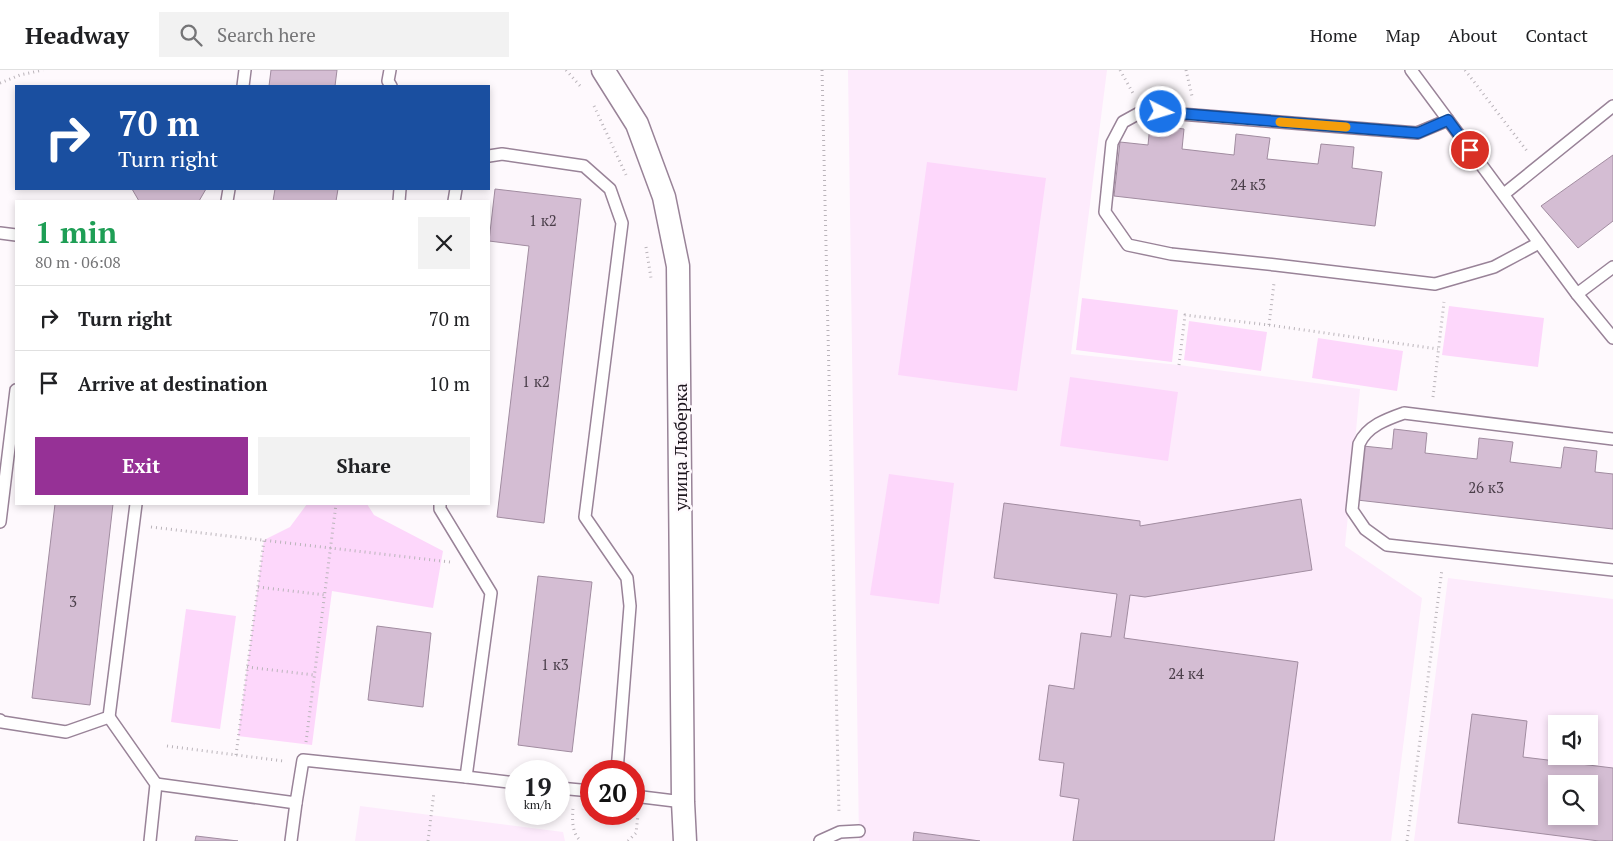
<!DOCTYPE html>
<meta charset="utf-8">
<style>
:root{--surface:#fff;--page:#f2f2f2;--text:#202124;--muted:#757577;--line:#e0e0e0;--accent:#963196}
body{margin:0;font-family:"PT Serif",serif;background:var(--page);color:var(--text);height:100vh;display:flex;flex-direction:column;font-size:19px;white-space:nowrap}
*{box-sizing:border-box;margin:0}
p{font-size:16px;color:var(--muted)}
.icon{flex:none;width:28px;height:28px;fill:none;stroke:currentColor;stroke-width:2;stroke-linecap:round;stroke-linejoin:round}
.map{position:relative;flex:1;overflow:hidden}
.drawer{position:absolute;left:15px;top:130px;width:475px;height:305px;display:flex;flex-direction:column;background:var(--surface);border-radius:0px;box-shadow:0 2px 8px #0003}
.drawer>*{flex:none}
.guide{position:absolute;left:15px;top:15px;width:475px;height:105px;border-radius:0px;box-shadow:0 2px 8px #0003;background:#1a4fa0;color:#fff;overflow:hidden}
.buttons{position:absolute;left:1548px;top:645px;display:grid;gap:10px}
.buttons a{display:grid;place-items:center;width:50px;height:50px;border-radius:0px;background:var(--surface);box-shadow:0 2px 8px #0003;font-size:25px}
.speed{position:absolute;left:505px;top:690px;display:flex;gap:10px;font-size:25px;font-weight:700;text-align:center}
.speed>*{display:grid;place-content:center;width:65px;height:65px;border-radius:50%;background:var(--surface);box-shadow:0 2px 8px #0003;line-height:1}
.speed small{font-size:12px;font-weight:400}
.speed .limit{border:8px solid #d22;background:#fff;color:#111}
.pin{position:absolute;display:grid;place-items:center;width:42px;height:42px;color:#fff;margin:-21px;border:2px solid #fff;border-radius:50%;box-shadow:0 1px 5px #0007}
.me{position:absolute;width:55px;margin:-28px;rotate:95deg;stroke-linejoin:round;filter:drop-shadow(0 0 4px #0008)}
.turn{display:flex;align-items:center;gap:18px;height:105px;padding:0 20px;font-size:22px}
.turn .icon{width:65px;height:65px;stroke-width:2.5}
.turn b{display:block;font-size:35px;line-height:42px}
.round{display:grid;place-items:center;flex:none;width:52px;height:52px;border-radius:0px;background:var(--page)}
.overview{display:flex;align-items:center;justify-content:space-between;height:85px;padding:0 20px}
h1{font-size:30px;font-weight:700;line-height:38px;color:#1e9e55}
.primary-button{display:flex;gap:10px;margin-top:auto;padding:10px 20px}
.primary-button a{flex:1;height:58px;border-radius:0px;background:var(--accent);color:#fff;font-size:20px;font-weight:700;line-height:58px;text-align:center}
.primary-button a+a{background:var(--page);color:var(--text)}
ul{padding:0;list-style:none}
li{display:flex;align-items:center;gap:15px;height:65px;padding:0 20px;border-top:1px solid var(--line)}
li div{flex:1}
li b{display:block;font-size:19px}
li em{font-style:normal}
header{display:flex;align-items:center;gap:30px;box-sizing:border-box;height:70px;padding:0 25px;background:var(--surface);border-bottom:1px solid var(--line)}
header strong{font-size:24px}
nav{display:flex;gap:28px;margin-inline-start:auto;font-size:18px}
.search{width:350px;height:45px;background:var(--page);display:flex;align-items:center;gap:12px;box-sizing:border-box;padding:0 18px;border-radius:0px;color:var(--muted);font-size:19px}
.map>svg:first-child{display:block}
.built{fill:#fdebfc;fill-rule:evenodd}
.green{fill:#fdd7fb}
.building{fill:#d4bdd3;stroke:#a18ca0;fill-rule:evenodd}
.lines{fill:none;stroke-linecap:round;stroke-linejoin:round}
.service-casing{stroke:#998398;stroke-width:14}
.minor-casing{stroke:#998398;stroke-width:25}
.path{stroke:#bab4ba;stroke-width:3;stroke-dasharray:1 4;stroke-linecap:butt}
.service{stroke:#fff;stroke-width:11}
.minor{stroke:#fff;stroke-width:22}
.route-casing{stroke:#114b97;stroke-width:12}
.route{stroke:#1a73e8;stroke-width:9}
.slow{stroke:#f59e0b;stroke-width:9}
.labels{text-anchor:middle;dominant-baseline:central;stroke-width:5;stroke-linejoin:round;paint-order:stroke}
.number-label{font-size:15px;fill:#4b3f4a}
.street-label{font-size:18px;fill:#1d151d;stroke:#fef9fd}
</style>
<header>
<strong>Headway</strong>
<div class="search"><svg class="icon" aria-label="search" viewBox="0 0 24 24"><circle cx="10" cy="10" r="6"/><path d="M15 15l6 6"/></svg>Search here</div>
<nav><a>Home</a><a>Map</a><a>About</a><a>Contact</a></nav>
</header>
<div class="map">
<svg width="1613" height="771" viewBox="0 0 1613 771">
<rect width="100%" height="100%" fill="#fef9fd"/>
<g class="built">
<polygon points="848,0 1107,0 1071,284 1179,295 1360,319 1345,476 1422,528 1391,771 859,771"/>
<path d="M1448 508 1613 529V771H1414ZM1556 654H1589V686H1556ZM1556 714H1589V746H1556Z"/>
<polygon points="360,736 563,762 565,771 355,771"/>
</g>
<g class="green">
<polygon points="927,92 1046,108 1017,321 898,305"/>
<polygon points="1082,228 1178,240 1172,292 1076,280"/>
<polygon points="1449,236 1544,248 1538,297 1442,285"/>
<polygon points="1189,251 1267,262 1261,301 1184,290"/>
<polygon points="1318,268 1403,281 1397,321 1312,308"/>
<polygon points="1070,307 1178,322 1168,391 1060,376"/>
<polygon points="889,404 954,413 939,534 870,525"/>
<polygon points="307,434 367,434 374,445 443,481 433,538 332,521 312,675 238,666 264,470 290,457"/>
<polygon points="186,539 236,546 220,659 171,652"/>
</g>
<g class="building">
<polygon points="271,0 337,0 335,16 269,16"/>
<polygon points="1150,55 1184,59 1182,79 1234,85 1236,64 1270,68 1267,89 1318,94 1321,74 1354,77 1352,98 1382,102 1375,156 1114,126 1120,72 1148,75"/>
<polygon points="1613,85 1613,151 1578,178 1541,136"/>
<polygon points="132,119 206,119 199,131 139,131"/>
<polygon points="275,119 338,119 336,131 273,131"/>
<polygon points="495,119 581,129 544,453 497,447 529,176 489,171"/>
<polygon points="1394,359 1427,363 1425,383 1477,389 1479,368 1513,372 1510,392 1561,398 1564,377 1597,381 1595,402 1613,404 1613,459 1357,430 1363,376 1392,379"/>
<polygon points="1301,429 1312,500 1145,527 1130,525 1124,568 1298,592 1274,771 1073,771 1079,729 1060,726 1064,693 1039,690 1049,615 1074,619 1081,563 1111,567 1117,524 994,508 1004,433 1140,451 1140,456"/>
<polygon points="55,434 113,434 90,635 32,628"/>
<polygon points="538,506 592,512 572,682 518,675"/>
<polygon points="377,556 431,563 423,637 368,630"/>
<path d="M1472 644 1527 651 1523 687 1613 698V771H1599L1458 753ZM1556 714H1589V746H1556Z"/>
<polygon points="914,762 980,771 913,771"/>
<polygon points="196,766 238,771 195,771"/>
</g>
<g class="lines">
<defs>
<g id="service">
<polyline points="390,0 388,11 391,16"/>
<polyline points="1411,0 1577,224 1613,268"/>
<polyline points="243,16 245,0"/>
<polyline points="1448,50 1417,63 1143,41 1123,52 1112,73 1105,142 1128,175 1171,184 1276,195 1435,214 1494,197 1539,173"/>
<polyline points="489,86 502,84 584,96 610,119 622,153 585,447 627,508 630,536 617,701"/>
<polyline points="1504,124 1613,36"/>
<polyline points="227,131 229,119"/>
<polyline points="399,131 400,119"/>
<polyline points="454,131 456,119"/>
<polyline points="0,163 16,165"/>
<polyline points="1577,224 1613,197"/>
<path d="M1613 369 1404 343C1387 349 1367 356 1359 374L1352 440 1365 459 1387 475 1613 500"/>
<polyline points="0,452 16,320"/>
<polyline points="109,647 156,714 150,771"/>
<polyline points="0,650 2,652 66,662 109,647 136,434"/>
<polyline points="466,707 516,713"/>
<polyline points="156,714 296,733 303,690 466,707 491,523 440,439 440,434"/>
<polyline points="559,718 591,721"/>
<polyline points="634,726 683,732"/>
<polyline points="291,771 296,733"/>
<polyline points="820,771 840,762 859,761"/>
</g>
<polyline id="minor" points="603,0 637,54 664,127 678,196 683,732 685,771"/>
</defs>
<use href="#service" class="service-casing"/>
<use href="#minor" class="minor-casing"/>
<g class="path">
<polyline points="566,0 582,18"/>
<polyline points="822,0 839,743"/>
<polyline points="1120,0 1134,25"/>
<polyline points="1186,0 1192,26"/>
<polyline points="1465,0 1527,81"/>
<polyline points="0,13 20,5 43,0"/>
<polyline points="594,36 627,107"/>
<polyline points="646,177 651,208"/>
<polyline points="1269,255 1274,213"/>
<polyline points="1179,295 1185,245 1269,255 1438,279"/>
<polyline points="1433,327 1444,232"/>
<polyline points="151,457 450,492"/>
<polyline points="258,517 325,525"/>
<polyline points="247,597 314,605"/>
<polyline points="306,672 336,434"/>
<polyline points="167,676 283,691"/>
<polyline points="236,685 264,470"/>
<path d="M573 739C572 750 572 764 581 771"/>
<polyline points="428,771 434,722"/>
<polyline points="628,771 636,763 638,745"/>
<polyline points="1407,771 1442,499"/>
</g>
<use href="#service" class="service"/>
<use href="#minor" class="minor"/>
</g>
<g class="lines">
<defs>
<polyline id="route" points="1161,42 1418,63 1448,50 1470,80"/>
</defs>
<use href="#route" class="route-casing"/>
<use href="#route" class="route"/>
<polyline class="slow" points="1280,52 1346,57"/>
</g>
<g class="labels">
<g class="number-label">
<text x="1248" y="114">24 к3</text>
<text x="543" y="150">1 к2</text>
<text x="536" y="311">1 к2</text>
<text x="1486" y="417">26 к3</text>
<text x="73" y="531">3</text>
<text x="555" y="594">1 к3</text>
<text x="1186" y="603">24 к4</text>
</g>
<g class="street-label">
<text transform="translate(680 377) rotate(-90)">улица Люберка</text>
</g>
</g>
</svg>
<div class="buttons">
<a><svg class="icon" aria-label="sound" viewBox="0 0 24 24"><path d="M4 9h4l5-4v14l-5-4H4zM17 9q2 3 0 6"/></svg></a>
<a><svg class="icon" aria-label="search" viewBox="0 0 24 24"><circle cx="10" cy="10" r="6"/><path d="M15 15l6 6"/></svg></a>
</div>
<div class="speed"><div>19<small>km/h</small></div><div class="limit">20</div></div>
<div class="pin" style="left:1470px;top:80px;background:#d93025"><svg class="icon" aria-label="arrive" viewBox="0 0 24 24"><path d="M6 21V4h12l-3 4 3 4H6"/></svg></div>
<svg class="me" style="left:1161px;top:42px" viewBox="-20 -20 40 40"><circle r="17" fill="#1a73e8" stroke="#fff" stroke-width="3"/><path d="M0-11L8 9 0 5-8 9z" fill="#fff"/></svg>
<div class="guide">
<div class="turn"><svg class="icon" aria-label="right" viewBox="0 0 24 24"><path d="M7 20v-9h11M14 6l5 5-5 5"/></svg><div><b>70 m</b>Turn right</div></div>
</div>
<section class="drawer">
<div class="overview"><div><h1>1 min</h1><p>80 m · 06:08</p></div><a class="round"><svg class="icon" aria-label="close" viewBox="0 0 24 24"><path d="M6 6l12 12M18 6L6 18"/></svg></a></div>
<ul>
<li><svg class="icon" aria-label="right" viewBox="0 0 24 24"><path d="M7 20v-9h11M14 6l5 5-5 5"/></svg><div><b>Turn right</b></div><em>70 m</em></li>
<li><svg class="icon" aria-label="arrive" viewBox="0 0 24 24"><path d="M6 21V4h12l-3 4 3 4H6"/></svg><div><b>Arrive at destination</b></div><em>10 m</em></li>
</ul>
<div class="primary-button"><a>Exit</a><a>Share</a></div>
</section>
</div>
